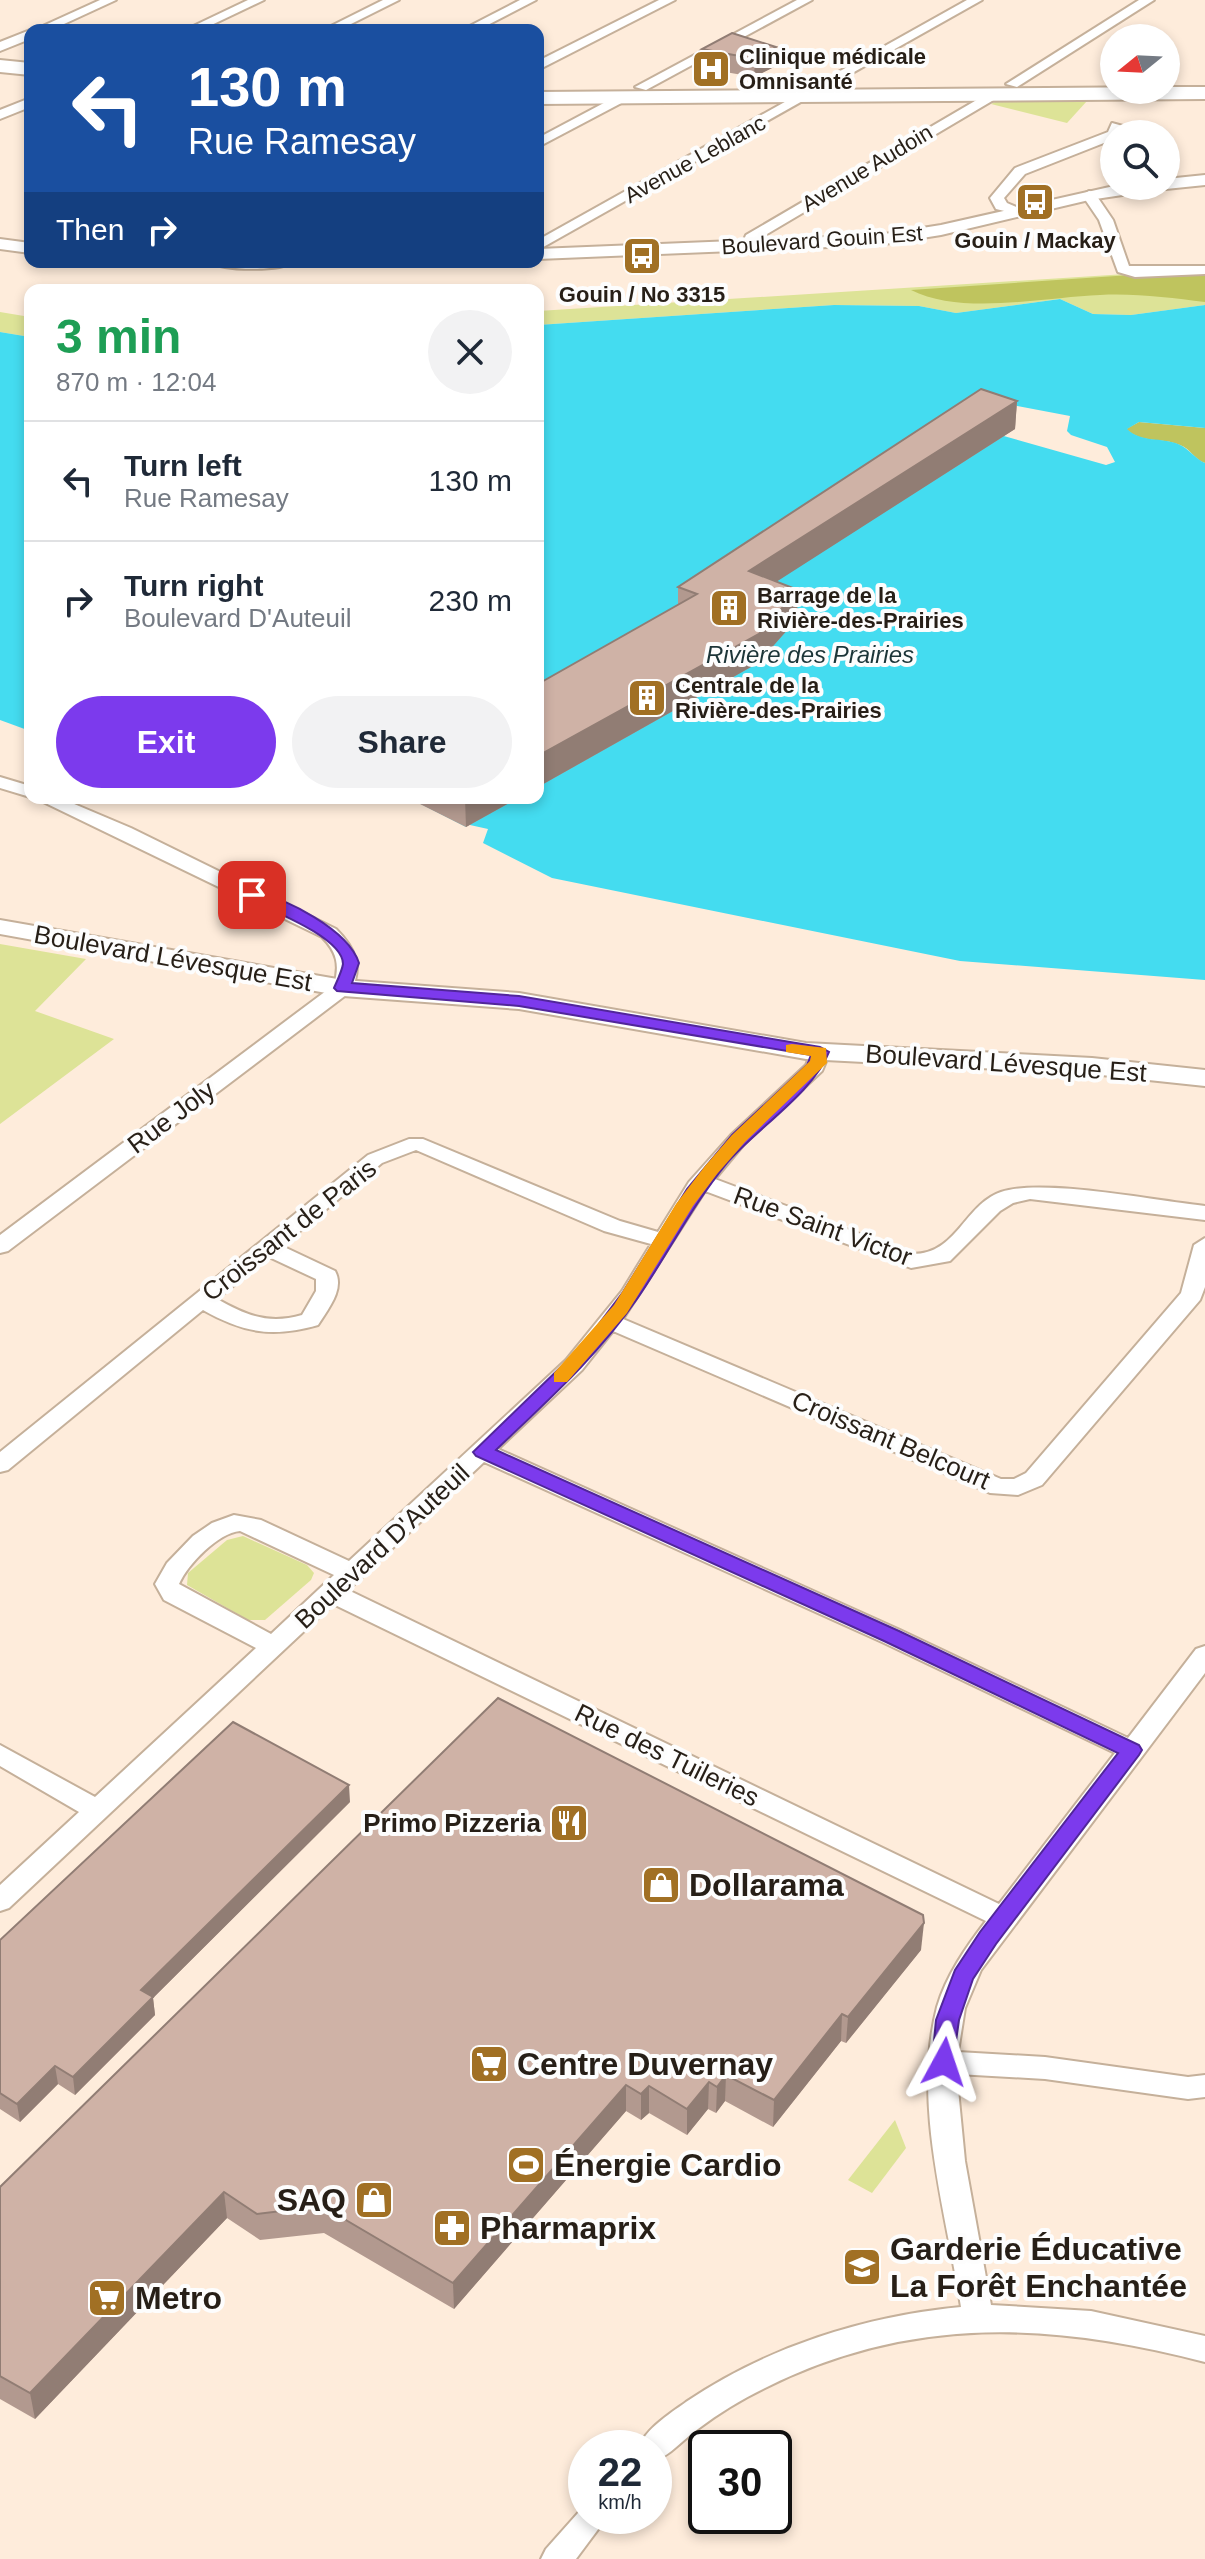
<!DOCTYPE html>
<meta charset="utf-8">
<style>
:root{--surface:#fff;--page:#f2f2f3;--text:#1f2937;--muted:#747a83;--line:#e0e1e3;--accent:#7c3aed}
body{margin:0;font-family:Arial,sans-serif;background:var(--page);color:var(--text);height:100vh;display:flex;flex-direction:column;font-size:30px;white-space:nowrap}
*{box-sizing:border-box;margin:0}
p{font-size:26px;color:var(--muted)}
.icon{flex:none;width:44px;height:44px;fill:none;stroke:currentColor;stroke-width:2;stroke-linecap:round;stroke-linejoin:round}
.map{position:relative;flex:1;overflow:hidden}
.details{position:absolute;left:24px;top:284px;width:520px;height:520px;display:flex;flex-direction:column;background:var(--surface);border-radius:16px;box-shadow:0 4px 12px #0003}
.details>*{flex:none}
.hud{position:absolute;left:24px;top:24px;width:520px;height:244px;border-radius:16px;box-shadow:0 4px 12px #0003;background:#1a4fa0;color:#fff;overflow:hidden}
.needle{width:52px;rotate:252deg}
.buttons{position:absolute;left:1100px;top:24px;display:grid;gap:16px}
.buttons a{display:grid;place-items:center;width:80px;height:80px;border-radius:50%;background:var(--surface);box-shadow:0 4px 12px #0003;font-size:40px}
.speed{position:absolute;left:568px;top:2430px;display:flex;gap:16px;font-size:40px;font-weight:700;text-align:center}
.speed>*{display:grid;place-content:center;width:104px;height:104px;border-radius:50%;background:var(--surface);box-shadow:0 4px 12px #0003;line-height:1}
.speed small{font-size:20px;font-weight:400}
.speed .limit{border:4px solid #111;border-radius:12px;background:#fff;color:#111}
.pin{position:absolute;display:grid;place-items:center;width:68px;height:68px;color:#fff;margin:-34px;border-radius:16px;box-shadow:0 4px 12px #0006}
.me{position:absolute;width:88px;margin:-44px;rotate:5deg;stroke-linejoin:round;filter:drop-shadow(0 0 6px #0008)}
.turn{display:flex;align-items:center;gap:28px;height:168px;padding:0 32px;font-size:36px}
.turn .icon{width:104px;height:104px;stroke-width:2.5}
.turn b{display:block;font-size:56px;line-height:68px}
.then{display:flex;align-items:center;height:76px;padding:0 32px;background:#0003;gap:16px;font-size:30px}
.round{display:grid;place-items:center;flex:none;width:84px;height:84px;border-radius:42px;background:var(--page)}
.head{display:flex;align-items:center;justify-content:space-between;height:136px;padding:0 32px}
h1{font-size:48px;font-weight:700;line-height:60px;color:#1e9e55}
.cta{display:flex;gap:16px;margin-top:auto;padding:16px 32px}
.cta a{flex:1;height:92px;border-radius:48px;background:var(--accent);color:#fff;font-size:32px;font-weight:700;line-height:92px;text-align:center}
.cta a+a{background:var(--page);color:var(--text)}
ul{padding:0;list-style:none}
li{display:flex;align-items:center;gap:24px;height:120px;padding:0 32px;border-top:2px solid var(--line)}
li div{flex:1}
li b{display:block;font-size:30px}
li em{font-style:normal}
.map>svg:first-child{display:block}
.green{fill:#dde397}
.forest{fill:#bfc45e}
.water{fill:#44dcf0;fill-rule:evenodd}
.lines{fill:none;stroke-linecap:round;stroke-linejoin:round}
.minor-casing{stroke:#c5b09a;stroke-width:4}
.tertiary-casing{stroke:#c5b09a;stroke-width:4}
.primary-casing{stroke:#c5b09a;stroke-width:4}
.minor{fill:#fff;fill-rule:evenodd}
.tertiary{fill:#fff;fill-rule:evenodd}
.primary{fill:#fff;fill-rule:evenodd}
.wall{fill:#b2998f}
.shaded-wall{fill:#917d74}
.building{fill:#cfb2a6;stroke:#917d74;stroke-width:2}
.route{fill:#7c3aed;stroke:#51269a;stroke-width:2}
.slow{fill:#f59e0b}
.labels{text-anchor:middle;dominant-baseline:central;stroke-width:8;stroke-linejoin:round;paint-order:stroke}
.far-poi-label{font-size:22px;font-weight:bold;fill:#271f17;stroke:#fdfdfd;text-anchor:start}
.far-street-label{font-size:22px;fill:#271f17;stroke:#fdfdfd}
.far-water-label{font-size:24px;font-style:italic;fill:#1c3538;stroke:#fdfdfd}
.street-label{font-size:26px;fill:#271f17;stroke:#fdfdfd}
.poi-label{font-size:26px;font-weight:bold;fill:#271f17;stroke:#fdfdfd;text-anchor:end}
.near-poi-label{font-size:32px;font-weight:bold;fill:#271f17;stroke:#fdfdfd;text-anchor:start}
</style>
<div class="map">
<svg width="1205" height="2559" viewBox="0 0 1205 2559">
<rect width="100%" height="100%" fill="#feecdb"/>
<g class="green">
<polygon points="1087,101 1067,123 991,104 995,102"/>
<polygon points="1205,269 1205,305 1131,315 1093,314 1060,299 956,313 919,306 834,305 538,325 538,311"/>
<polygon points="0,312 30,317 30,337 0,332"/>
<polygon points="0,944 86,959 35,1011 114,1039 0,1124"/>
<polygon points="243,1536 307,1565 314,1573 311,1580 265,1620 248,1620 187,1585 188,1573 227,1540"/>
<polygon points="895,2120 906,2148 872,2193 848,2180"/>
</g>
<g class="forest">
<path d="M1205 270V302C1171 298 1135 293 1100 295 1045 297 962 316 911 290Z"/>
<path d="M1139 422 1205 428V463C1195 460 1191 449 1180 445 1162 437 1142 444 1126 429Z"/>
</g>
<g class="water">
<path d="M1060 299 1093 314 1131 315 1205 305V428L1139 422 1127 429C1142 443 1161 437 1178 444 1190 449 1195 459 1205 463V980L960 961 552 878 483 843 488 829 470 825 465 818 466 827 417 802 416 798H538V325L834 305 919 306 956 313ZM997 402 1070 416 1067 431 1071 435 1107 447 1115 462 1106 465 947 420Z"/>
<polygon points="0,332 30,337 30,731 0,720"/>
</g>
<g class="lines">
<defs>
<g id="minor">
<polygon points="100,0 116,0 51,30 34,30"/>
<polygon points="248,0 264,0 201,30 185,30"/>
<polygon points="383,0 399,0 339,30 323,30"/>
<polygon points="520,0 536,0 478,30 462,30"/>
<polygon points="659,0 675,0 538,70 538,61"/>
<polygon points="797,0 812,0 646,90 635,87"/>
<polygon points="967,0 982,0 538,250 538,240"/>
<polygon points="1139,0 1154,0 1017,87 1006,84"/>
<polygon points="30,30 30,39 0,51 0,42"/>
<polygon points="992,91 999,95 997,98 757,240 753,250 741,247 746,235"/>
<polygon points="617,96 629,99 538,147 538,138"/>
<polygon points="30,98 30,107 0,119 0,110"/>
<polygon points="1112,123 1141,131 1114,134 1114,139 1025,174 1004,198 1007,203 1021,209 1021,215 996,209 990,198 1015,168 1108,132"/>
<polygon points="1089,191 1094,192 1113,220 1129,266 1205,266 1205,274 1135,277 1118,272 1099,220 1082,195"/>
<polygon points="0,777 30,786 30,797 0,788"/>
<path d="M35 798H60L131 828 336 929C355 948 364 967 350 992L8 1251 0 1253V1235L334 985C340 965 337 952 322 937Z"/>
<path d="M820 1046 830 1052 822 1071 745 1143 715 1179 913 1254C957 1254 964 1205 1001 1192 1043 1178 1157 1201 1205 1206V1220L1030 1199 1013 1203 1000 1211 950 1261 911 1268 705 1191 623 1319 1001 1479H1014L1026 1473 1181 1293 1194 1245 1205 1238V1287L1200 1300 1042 1485 1018 1495 990 1493 613 1331 582 1370 498 1449 900 1630 1128 1738 1196 1649 1205 1646V1673L981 1970 965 2008 958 2052 1045 2057 1188 2077 1205 2075V2097L1188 2099 1045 2079 957 2074V2079L965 2161 991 2305 1091 2311 1205 2336V2362C1051 2322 911 2315 765 2388 742 2399 719 2413 698 2429 683 2439 671 2455 654 2461V2448H638C647 2428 668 2415 686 2402 767 2347 865 2316 961 2307 946 2211 912 2104 937 2007 946 1976 966 1947 986 1921L333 1604 9 1908 0 1911V1885L79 1812 0 1766V1745L95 1797 256 1648 164 1600 155 1584 167 1563 193 1536 212 1523 234 1515 261 1520 349 1561 566 1360 622 1291 651 1244 604 1231 416 1150 382 1163 282 1246 335 1271C345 1289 328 1309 318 1325 273 1338 244 1333 203 1310L8 1470 0 1472V1452L368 1155 409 1139H423L620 1221 658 1232 689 1182 731 1135 806 1065 813 1048ZM269 1257 316 1279V1291L302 1315C268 1325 246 1315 217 1299ZM484 1462 882 1642 1115 1753 999 1904 348 1590ZM240 1531 334 1575 271 1634 179 1584C188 1564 218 1533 240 1531Z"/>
<polygon points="586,2504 586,2516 608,2516 576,2559 541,2559 546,2549"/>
</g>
<g id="tertiary">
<polygon points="1205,175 1205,185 1166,189 1159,186 1166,186 1166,179"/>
<polygon points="1114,186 1158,186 1149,191 1089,200 941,235 878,245 538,259 538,249 878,235 941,225"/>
<polygon points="0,239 30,243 30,253 0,249"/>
<path d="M212 262H292C283 271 221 271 212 262Z"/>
<polygon points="0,920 343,980 519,993 806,1043 1092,1058 1205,1070 1205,1086 1092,1074 806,1059 519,1009 343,996 0,934"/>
</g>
<g id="primary">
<polygon points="0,60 30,63 30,75 0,72"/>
<polygon points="1166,87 1205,87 1205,99 538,104 538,92"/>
</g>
</defs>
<use href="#minor" class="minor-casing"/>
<use href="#tertiary" class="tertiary-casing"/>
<use href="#primary" class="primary-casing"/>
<use href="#minor" class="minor"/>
<use href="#tertiary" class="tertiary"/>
<use href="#primary" class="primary"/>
</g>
<g class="wall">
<polygon points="732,33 776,66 754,77 702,68 702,49"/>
<polygon points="1017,401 1015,429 777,581 797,619 758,663 538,787 538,684 678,605 678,587"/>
<polygon points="408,798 518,798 466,827"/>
<polygon points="350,1802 153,1998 155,2015 75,2095 58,2084 20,2122 0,2109 0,1940"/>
<polygon points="921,1950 846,2043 841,2041 773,2127 725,2101 716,2113 708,2109 687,2135 649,2113 641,2120 626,2111 454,2309 324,2233 260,2240 227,2218 35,2419 0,2399 0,2187"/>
</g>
<g class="shaded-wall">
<polygon points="776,47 776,66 754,77 755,59"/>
<polygon points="1017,401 1015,429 748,600 749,571"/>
<polygon points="798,590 797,619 758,663 538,787 538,756"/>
<polygon points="465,798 518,798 466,827"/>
<polygon points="349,1785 350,1802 153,1998 155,2015 75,2095 73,2077 141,1990"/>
<polygon points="924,1923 921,1950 846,2043 848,2017"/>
<polygon points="842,2014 841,2041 773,2127 774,2100"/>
<polygon points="55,2066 58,2084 20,2122 17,2104"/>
<polygon points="726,2075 725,2101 716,2113 717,2087"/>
<polygon points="709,2082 708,2109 687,2135 687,2109"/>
<polygon points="626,2085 626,2111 454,2309 453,2283"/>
<polygon points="649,2086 649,2113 641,2120 641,2094"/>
<polygon points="224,2192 227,2218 35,2419 30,2393"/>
</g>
<g class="building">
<polygon points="732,33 776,47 755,59 702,49"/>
<polygon points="981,389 1017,401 749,571 798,590 759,634 538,756 538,684 697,594 678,587"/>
<polygon points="498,1698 923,1915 924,1923 848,2017 842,2014 774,2100 726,2075 717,2087 709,2082 687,2109 649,2086 641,2094 626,2085 453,2283 322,2206 257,2214 224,2192 30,2393 0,2376 0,2187"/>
<polygon points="233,1722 349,1785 141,1990 153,1997 73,2077 55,2066 17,2104 0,2093 0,1940"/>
</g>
<path class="route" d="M252 890C286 899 348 929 359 963L352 983 519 996 820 1047 829 1052C814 1092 756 1129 727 1163 692 1205 668 1254 637 1299 597 1357 546 1402 496 1450L899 1631 1139 1745 1142 1750 1139 1755 996 1944 973 1979 959 2020 952 2069H936L932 2062 936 2020 955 1970 980 1932 1118 1753 884 1641 476 1456 473 1452 567 1361 595 1329 623 1292 687 1189 732 1135 807 1065 811 1055 519 1006 337 991 334 988C337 981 342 971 343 964 343 937 268 909 246 898L244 895Z"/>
<polygon class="slow" points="792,1044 826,1048 827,1063 745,1142 717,1174 693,1206 627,1313 567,1382 554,1382 554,1373 614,1305 676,1204 705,1166 732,1135 810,1061 811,1056 786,1052 786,1045"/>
<defs>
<symbol id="hospital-square" viewBox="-11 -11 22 22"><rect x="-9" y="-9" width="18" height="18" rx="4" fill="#a17024" stroke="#fdfdfd"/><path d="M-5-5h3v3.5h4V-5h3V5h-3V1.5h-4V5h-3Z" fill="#fff"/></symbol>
<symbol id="bus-square" viewBox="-11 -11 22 22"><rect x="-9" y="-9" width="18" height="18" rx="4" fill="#a17024" stroke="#fdfdfd"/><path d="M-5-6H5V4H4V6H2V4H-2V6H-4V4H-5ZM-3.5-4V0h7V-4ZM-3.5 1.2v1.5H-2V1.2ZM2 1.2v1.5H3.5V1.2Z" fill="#fff"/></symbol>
<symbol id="building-square" viewBox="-11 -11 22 22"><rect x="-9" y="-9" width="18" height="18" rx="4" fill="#a17024" stroke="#fdfdfd"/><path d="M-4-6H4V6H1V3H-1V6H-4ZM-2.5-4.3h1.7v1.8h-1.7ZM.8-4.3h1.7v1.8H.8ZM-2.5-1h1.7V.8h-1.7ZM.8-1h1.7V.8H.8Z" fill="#fff"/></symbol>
<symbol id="restaurant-square" viewBox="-11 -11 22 22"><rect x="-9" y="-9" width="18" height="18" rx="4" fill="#a17024" stroke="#fdfdfd"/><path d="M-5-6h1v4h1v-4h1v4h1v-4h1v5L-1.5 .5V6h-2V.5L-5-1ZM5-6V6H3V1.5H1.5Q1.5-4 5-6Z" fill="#fff"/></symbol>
<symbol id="shop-square" viewBox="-11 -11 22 22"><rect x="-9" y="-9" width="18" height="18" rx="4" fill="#a17024" stroke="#fdfdfd"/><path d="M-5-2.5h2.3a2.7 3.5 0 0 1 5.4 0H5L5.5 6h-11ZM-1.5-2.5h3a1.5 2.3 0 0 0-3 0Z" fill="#fff"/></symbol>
<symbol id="supermarket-square" viewBox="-11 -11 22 22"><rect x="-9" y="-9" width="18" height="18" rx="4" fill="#a17024" stroke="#fdfdfd"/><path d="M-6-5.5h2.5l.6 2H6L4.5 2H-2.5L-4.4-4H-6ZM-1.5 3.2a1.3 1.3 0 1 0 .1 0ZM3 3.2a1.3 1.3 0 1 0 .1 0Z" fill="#fff"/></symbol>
<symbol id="stadium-square" viewBox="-11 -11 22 22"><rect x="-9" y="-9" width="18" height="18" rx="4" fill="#a17024" stroke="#fdfdfd"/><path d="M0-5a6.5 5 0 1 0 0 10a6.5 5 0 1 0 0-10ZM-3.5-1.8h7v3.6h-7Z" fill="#fff"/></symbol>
<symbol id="pharmacy-square" viewBox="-11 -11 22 22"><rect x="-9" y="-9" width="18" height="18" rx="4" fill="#a17024" stroke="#fdfdfd"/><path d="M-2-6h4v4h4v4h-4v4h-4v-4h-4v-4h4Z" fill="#fff"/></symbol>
<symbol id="school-square" viewBox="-11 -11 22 22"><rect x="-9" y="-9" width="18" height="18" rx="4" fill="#a17024" stroke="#fdfdfd"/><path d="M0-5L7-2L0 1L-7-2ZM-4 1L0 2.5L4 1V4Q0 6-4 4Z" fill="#fff"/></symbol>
</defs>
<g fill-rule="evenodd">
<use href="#hospital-square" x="689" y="47" width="44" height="44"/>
<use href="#bus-square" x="1013" y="180" width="44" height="44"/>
<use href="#bus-square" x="620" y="234" width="44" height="44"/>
<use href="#building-square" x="707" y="586" width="44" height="44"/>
<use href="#building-square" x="625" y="676" width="44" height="44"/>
<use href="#restaurant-square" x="547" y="1801" width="44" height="44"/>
<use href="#shop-square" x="639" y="1863" width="44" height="44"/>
<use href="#supermarket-square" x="467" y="2042" width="44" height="44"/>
<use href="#stadium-square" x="504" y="2143" width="44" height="44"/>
<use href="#shop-square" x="352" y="2178" width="44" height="44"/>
<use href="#pharmacy-square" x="430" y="2206" width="44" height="44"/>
<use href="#school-square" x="840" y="2245" width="44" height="44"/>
<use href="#supermarket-square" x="85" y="2276" width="44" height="44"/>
</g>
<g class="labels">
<g class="far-poi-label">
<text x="739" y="56">Clinique médicale<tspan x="739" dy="25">Omnisanté</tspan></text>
<text x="1035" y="240" text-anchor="middle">Gouin / Mackay</text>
<text x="642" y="294" text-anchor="middle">Gouin / No 3315</text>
<text x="757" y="595">Barrage de la<tspan x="757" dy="25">Rivière-des-Prairies</tspan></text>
<text x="675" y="685">Centrale de la<tspan x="675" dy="25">Rivière-des-Prairies</tspan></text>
</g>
<g class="far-street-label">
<text transform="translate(695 159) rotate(-29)">Avenue Leblanc</text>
<text transform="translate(867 168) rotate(-31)">Avenue Audoin</text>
<text transform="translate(822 240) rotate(-4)">Boulevard Gouin Est</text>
</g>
<g class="far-water-label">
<text x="810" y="654">Rivière des Prairies</text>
</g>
<g class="street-label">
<text transform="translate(173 958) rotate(10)">Boulevard Lévesque Est</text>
<text transform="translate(1006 1063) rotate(4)">Boulevard Lévesque Est</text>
<text transform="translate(171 1117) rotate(-37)">Rue Joly</text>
<text transform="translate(823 1226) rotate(20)">Rue Saint Victor</text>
<text transform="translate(289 1230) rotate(-38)">Croissant de Paris</text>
<text transform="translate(891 1440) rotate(23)">Croissant Belcourt</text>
<text transform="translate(382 1546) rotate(-43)">Boulevard D'Auteuil</text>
<text transform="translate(667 1755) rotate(26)">Rue des Tuileries</text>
</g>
<g class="poi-label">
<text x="541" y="1823">Primo Pizzeria</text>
</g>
<g class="near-poi-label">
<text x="689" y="1885">Dollarama</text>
<text x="517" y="2064">Centre Duvernay</text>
<text x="554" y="2165">Énergie Cardio</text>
<text x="346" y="2200" text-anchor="end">SAQ</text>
<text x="480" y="2228">Pharmaprix</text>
<text x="890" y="2249">Garderie Éducative<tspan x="890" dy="37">La Forêt Enchantée</tspan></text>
<text x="135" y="2298">Metro</text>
</g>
</g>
</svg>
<div class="buttons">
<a><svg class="needle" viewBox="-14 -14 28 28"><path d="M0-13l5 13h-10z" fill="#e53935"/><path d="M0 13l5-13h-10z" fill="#747a83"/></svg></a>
<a><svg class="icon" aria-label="search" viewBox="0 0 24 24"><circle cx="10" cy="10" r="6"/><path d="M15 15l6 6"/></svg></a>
</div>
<div class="speed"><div>22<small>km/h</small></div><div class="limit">30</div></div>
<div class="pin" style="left:252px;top:895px;background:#d93025"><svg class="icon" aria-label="arrive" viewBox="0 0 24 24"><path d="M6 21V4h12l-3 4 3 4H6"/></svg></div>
<svg class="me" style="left:944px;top:2062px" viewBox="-20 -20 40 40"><path d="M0-17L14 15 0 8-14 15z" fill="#7c3aed" stroke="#fff" stroke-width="4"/></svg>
<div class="hud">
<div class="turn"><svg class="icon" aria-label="left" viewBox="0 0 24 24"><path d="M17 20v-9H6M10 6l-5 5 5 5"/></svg><div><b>130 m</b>Rue Ramesay</div></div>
<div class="then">Then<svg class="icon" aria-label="right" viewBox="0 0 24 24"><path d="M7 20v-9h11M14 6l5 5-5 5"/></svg></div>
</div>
<section class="details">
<div class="head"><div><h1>3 min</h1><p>870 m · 12:04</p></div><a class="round"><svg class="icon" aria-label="close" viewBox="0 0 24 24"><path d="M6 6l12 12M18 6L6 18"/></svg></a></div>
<ul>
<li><svg class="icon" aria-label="left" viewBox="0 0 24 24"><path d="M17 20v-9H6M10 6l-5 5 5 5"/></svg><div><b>Turn left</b><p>Rue Ramesay</p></div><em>130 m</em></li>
<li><svg class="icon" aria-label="right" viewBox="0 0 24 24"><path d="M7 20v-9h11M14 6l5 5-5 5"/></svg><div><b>Turn right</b><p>Boulevard D'Auteuil</p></div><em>230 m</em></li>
</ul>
<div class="cta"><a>Exit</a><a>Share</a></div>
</section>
</div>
